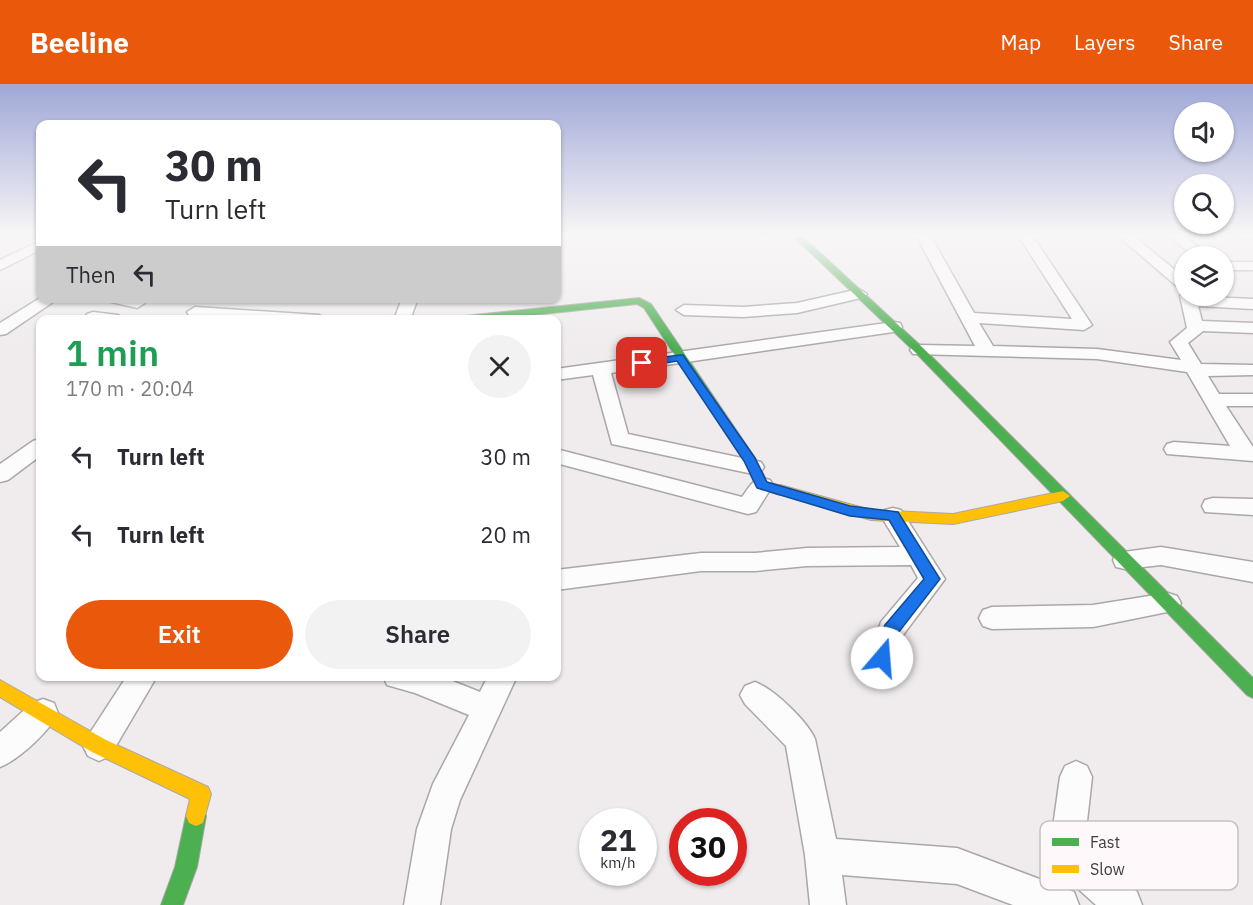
<!DOCTYPE html>
<meta charset="utf-8">
<style>
:root{--surface:#fff;--page:#f2f2f3;--text:#2b2b33;--muted:#7c7c81;--accent:#ea580c}
body{margin:0;font-family:"IBM Plex Sans",sans-serif;background:var(--page);color:var(--text);height:100vh;display:flex;flex-direction:column;font-size:22px;white-space:nowrap}
*{box-sizing:border-box;margin:0}
p{font-size:20px;color:var(--muted)}
.icon{flex:none;width:33px;height:33px;fill:none;stroke:currentColor;stroke-width:2;stroke-linecap:round;stroke-linejoin:round}
.map{position:relative;flex:1;overflow:hidden}
.side{position:absolute;left:36px;top:231px;width:525px;height:366px;display:flex;flex-direction:column;background:var(--surface);border-radius:12px;box-shadow:0 2px 4px #0004}
.side>*{flex:none}
.hud{position:absolute;left:36px;top:36px;width:525px;height:183px;border-radius:12px;box-shadow:0 2px 4px #0004;background:#fff;color:var(--text);overflow:hidden}
.controls{position:absolute;left:1174px;top:18px;display:grid;gap:12px}
.controls a{display:grid;place-items:center;width:60px;height:60px;border-radius:50%;background:var(--surface);box-shadow:0 2px 4px #0004;font-size:30px}
.speed{position:absolute;left:579px;top:724px;display:flex;gap:12px;font-size:30px;font-weight:700;text-align:center}
.speed>*{display:grid;place-content:center;width:78px;height:78px;border-radius:50%;background:var(--surface);box-shadow:0 2px 4px #0004;line-height:1}
.speed small{font-size:15px;font-weight:400}
.speed .limit{border:9px solid #d22;background:#fff;color:#111}
.pin{position:absolute;display:grid;place-items:center;width:51px;height:51px;color:#fff;margin:-26px;border-radius:12px;box-shadow:0 3px 9px #0006}
.me{position:absolute;width:66px;margin:-33px;rotate:18deg;stroke-linejoin:round;filter:drop-shadow(0 0 4px #0008)}
.turn{display:flex;align-items:center;gap:21px;height:126px;padding:0 30px;font-size:27px}
.turn .icon{width:78px;height:78px;stroke-width:2.5}
.turn b{display:block;font-size:42px;line-height:51px}
.then{display:flex;align-items:center;height:57px;padding:0 30px;background:#0003;gap:12px;font-size:22px}
.round{display:grid;place-items:center;flex:none;width:63px;height:63px;border-radius:32px;background:var(--page)}
.head{display:flex;align-items:center;justify-content:space-between;height:102px;padding:0 30px}
h1{font-size:36px;font-weight:600;line-height:45px;color:#1e9e55}
.button{display:flex;gap:12px;margin-top:auto;padding:12px 30px}
.button a{flex:1;height:69px;border-radius:36px;background:var(--accent);color:#fff;font-size:24px;font-weight:600;line-height:69px;text-align:center}
.button a+a{background:var(--page);color:var(--text)}
ul{padding:0;list-style:none}
li{display:flex;align-items:center;gap:18px;height:78px;padding:0 30px}
li div{flex:1}
li b{display:block;font-size:22px}
li em{font-style:normal}
header{display:flex;align-items:center;gap:36px;box-sizing:border-box;height:84px;padding:0 30px;background:var(--accent);color:#fff}
header strong{font-size:28px}
nav{display:flex;gap:33px;margin-inline-start:auto;font-size:21px}
.map>svg:first-child{display:block}
.lines{fill:none;stroke-linecap:round;stroke-linejoin:round}
.street-casing{stroke:#aba7a9;stroke-width:3}
.fast-casing{stroke:#aba7a9;stroke-width:2}
.slow-casing{stroke:#aba7a9;stroke-width:2}
.street{fill:#fdfcfc;fill-rule:evenodd}
.fast{fill:#4caf50;fill-rule:evenodd}
.slow{fill:#ffc107;fill-rule:evenodd}
.route{fill:#1a73e8;stroke:#114b97;stroke-width:1.5}
.key{fill:#fef8fb;stroke:#c5c0c2;stroke-width:1.5}
.key-label{font-size:16px;fill:#3f3c3e}
</style>
<header>
<strong>Beeline</strong>
<nav><a>Map</a><a>Layers</a><a>Share</a></nav>
</header>
<div class="map">
<svg width="1253" height="821" viewBox="0 0 1253 821">
<rect width="100%" height="100%" fill="#f0ecee"/>
<g class="lines">
<defs>
<g id="street">
<polygon points="916,151 930,151 974,229 1072,235 1018,151 1032,151 1092,241 1084,246 979,239 993,262 1097,265 1181,276 1170,258 1187,244 1180,212 1182,209 1185,208 1185,212 1253,215 1253,225 1198,222 1202,237 1253,239 1253,249 1203,247 1188,259 1201,280 1253,281 1253,291 1208,292 1219,310 1253,310 1253,322 1226,322 1253,363 1253,377 1167,370 1164,365 1167,360 1174,358 1230,362 1187,288 1097,275 913,270 910,266 913,262 919,261 975,262"/>
<polygon points="1117,151 1132,151 1185,194 1185,207 1180,205"/>
<polygon points="1167,151 1183,151 1209,172 1194,172"/>
<polygon points="1238,151 1253,151 1253,155 1240,154"/>
<polygon points="40,157 40,166 0,186 0,176"/>
<rect x="1224" y="178" width="29" height="8"/>
<polygon points="859,205 867,210 865,213 797,229 743,233 684,231 676,226 684,221 743,223 797,219"/>
<polygon points="40,214 59,214 6,250 0,251 0,239"/>
<polygon points="105,214 138,214 145,219 137,224 107,217"/>
<polygon points="402,214 418,214 410,236 394,236"/>
<polygon points="195,223 319,231 327,236 235,236 189,231 187,228"/>
<polygon points="93,228 118,231 126,236 87,236 85,233 87,230"/>
<polygon points="894,238 900,239 902,243 900,247 611,289 628,350 761,378 764,383 761,388 753,390 612,360 593,291 556,296 556,285"/>
<polygon points="40,355 40,372 8,396 0,398 0,380 33,357"/>
<path d="M556 365 742 413C751 401 754 391 770 396L773 401 756 428 748 430 556 379Z"/>
<polygon points="1213,414 1253,415 1253,431 1205,428 1202,422 1205,416"/>
<polygon points="893,424 901,426 945,495 903,551 892,582 882,586 872,582 868,574 881,538 918,494 911,481 807,482 755,487 701,487 556,506 556,486 701,469 755,469 807,464 900,463 881,432 885,426"/>
<polygon points="1161,463 1253,478 1253,498 1161,481 1125,485 1116,483 1113,476 1116,469"/>
<polygon points="1168,509 1177,512 1181,519 1177,526 1093,543 992,545 983,542 979,534 983,526 992,523 1093,521"/>
<polygon points="127,592 157,592 110,672 99,677 88,672 83,662 88,652"/>
<polygon points="383,592 440,592 480,608 488,592 517,592 460,716 451,745 440,821 404,821 417,745 433,700 469,631 415,609 387,601"/>
<path d="M755 598C774 605 807 637 815 655L836 755 957 764 1074 808 1079 821H1013L957 800 842 791 846 821H810L805 771 786 662 745 620 740 611 745 602Z"/>
<path d="M43 615 54 619 58 629C50 647 18 676 0 683V648L32 619Z"/>
<polygon points="1076,677 1087,682 1092,693 1084,764 1137,808 1142,821 1096,821 1054,783 1049,771 1060,693 1065,682"/>
</g>
<g id="fast">
<polygon points="792,151 801,151 923,264 1253,594 1253,614 1247,611 915,268"/>
<polygon points="639,214 651,220 755,374 767,398 785,403 787,406 785,409 780,411 757,404 744,377 644,224 637,220 488,236 450,236 455,233"/>
<polygon points="196,722 203,725 206,732 197,783 183,821 161,821 175,783 186,732 189,725"/>
</g>
<g id="slow">
<polygon points="780,401 871,426 953,430 1063,407 1070,412 1063,417 953,440 871,436 775,409 773,406 775,403"/>
<polygon points="0,596 106,656 208,703 211,710 203,739 196,742 189,739 186,732 190,715 92,668 0,613"/>
</g>
</defs>
<use href="#street" class="street-casing"/>
<use href="#fast" class="fast-casing"/>
<use href="#slow" class="slow-casing"/>
<use href="#street" class="street"/>
<use href="#fast" class="fast"/>
<use href="#slow" class="slow"/>
</g>
<linearGradient id="sky" x2="0" y2="1"><stop stop-color="#9fa8d7"/><stop offset="0.57" stop-color="#f8f6f7"/><stop offset="1" stop-color="#f8f6f7" stop-opacity="0"/></linearGradient>
<rect width="1253" height="266" fill="url(#sky)"/>
<polygon class="route" points="680,271 683,271 755,374 767,398 850,422 898,428 940,495 898,549 888,579 882,581 876,579 873,574 885,541 924,495 889,436 850,432 757,404 744,377 677,277 642,283 637,279 642,276"/>
<rect x="1040" y="737" width="198" height="69" rx="9" class="key"/>
<rect x="1052" y="754" width="27" height="8" fill="#4caf50"/>
<rect x="1052" y="781" width="27" height="8" fill="#ffc107"/>
<g class="key-label">
<text x="1090" y="764">Fast</text>
<text x="1090" y="791">Slow</text>
</g>
</svg>
<div class="controls">
<a><svg class="icon" aria-label="sound" viewBox="0 0 24 24"><path d="M4 9h4l5-4v14l-5-4H4zM17 9q2 3 0 6"/></svg></a>
<a><svg class="icon" aria-label="search" viewBox="0 0 24 24"><circle cx="10" cy="10" r="6"/><path d="M15 15l6 6"/></svg></a>
<a><svg class="icon" aria-label="layers" viewBox="0 0 24 24"><path d="M12 4l9 5-9 5-9-5zM3 14l9 5 9-5"/></svg></a>
</div>
<div class="speed"><div>21<small>km/h</small></div><div class="limit">30</div></div>
<div class="pin" style="left:642px;top:279px;background:#d93025"><svg class="icon" aria-label="arrive" viewBox="0 0 24 24"><path d="M6 21V4h12l-3 4 3 4H6"/></svg></div>
<svg class="me" style="left:882px;top:574px" viewBox="-20 -20 40 40"><circle r="19" fill="#fff"/><path d="M0-13L10 11 0 6-10 11z" fill="#1a73e8"/></svg>
<div class="hud">
<div class="turn"><svg class="icon" aria-label="left" viewBox="0 0 24 24"><path d="M17 20v-9H6M10 6l-5 5 5 5"/></svg><div><b>30 m</b>Turn left</div></div>
<div class="then">Then<svg class="icon" aria-label="left" viewBox="0 0 24 24"><path d="M17 20v-9H6M10 6l-5 5 5 5"/></svg></div>
</div>
<section class="side">
<div class="head"><div><h1>1 min</h1><p>170 m · 20:04</p></div><a class="round"><svg class="icon" aria-label="close" viewBox="0 0 24 24"><path d="M6 6l12 12M18 6L6 18"/></svg></a></div>
<ul>
<li><svg class="icon" aria-label="left" viewBox="0 0 24 24"><path d="M17 20v-9H6M10 6l-5 5 5 5"/></svg><div><b>Turn left</b></div><em>30 m</em></li>
<li><svg class="icon" aria-label="left" viewBox="0 0 24 24"><path d="M17 20v-9H6M10 6l-5 5 5 5"/></svg><div><b>Turn left</b></div><em>20 m</em></li>
</ul>
<div class="button"><a>Exit</a><a>Share</a></div>
</section>
</div>
